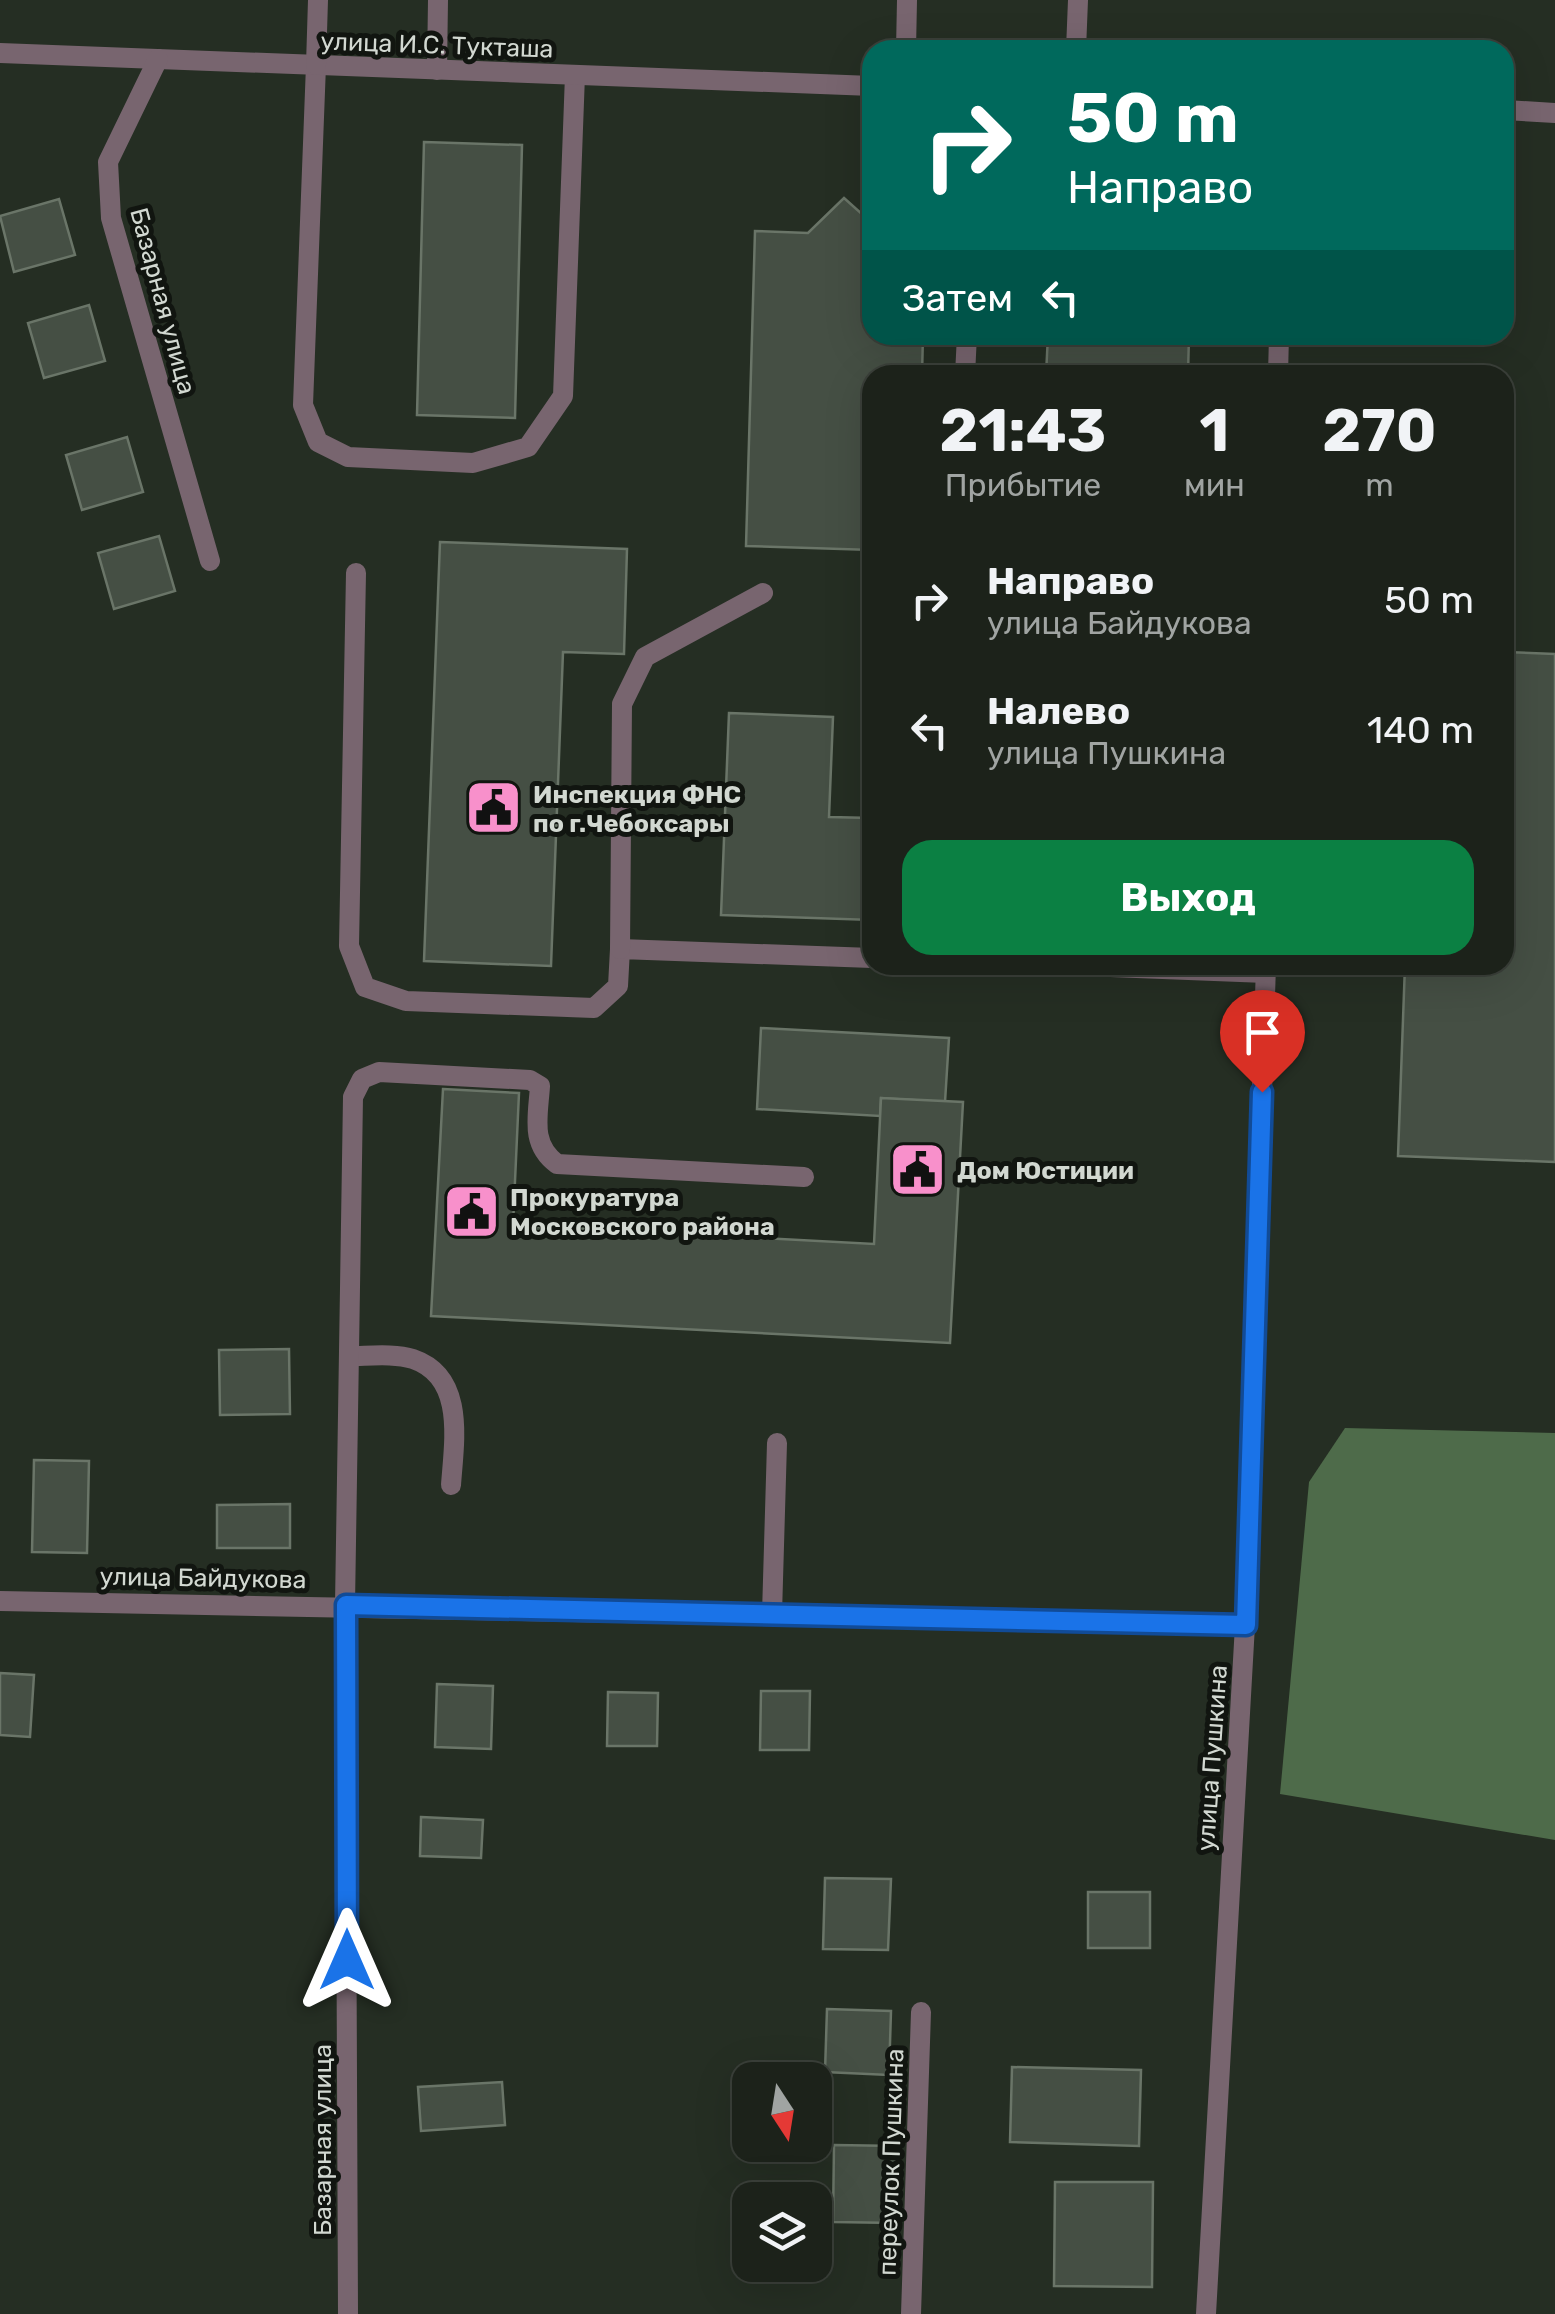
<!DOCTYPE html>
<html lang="ru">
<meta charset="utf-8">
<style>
:root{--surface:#1c221a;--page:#292f27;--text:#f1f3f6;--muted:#a0a4a2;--line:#3a3f39;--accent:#0b8043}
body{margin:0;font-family:Rubik,sans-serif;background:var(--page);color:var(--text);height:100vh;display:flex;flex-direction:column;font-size:38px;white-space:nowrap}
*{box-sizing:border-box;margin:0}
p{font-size:32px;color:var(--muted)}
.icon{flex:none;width:55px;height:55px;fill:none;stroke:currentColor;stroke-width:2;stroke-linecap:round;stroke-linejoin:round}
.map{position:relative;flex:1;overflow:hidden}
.sheet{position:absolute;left:862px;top:365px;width:652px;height:610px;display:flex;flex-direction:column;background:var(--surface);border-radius:30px;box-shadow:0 10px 40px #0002,0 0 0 2px var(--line)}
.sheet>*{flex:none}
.guide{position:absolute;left:862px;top:40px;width:652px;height:305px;border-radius:30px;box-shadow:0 10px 40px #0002,0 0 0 2px var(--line);background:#00695c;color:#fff;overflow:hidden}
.needle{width:65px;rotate:168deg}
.fabs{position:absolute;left:732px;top:2062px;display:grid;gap:20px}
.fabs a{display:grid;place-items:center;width:100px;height:100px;border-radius:20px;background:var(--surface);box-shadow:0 10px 40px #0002,0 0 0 2px var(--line);font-size:50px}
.pin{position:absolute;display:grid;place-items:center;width:85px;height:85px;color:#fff;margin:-102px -42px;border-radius:50% 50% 50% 0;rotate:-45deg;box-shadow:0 0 10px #0007}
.pin .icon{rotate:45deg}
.me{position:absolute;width:110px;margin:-55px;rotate:0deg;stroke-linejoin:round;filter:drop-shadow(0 0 8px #0008)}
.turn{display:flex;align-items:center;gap:35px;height:210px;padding:0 40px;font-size:45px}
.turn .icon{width:130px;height:130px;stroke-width:2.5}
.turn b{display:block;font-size:70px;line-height:85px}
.then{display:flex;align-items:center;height:95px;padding:0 40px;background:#0003;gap:20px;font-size:38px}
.eta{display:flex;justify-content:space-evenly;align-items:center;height:170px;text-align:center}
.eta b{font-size:60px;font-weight:700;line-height:70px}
.primary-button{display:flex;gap:20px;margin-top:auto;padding:20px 40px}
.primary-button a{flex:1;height:115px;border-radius:30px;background:var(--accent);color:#fff;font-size:40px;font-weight:700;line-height:115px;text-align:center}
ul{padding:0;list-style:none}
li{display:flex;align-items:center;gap:30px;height:130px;padding:0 40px}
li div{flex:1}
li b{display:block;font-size:38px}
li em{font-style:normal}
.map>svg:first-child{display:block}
.forest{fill:#4e6b4a}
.building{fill:#454f44;stroke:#6a7568;stroke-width:2.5}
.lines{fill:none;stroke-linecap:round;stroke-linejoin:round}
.service{stroke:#78656f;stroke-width:20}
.minor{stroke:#78656f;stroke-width:20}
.route-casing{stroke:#114b97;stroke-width:25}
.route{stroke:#1a73e8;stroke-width:18}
.labels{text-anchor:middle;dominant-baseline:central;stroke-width:10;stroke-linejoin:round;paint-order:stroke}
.street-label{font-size:25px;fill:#d2d8d1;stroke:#111510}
.poi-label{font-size:25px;font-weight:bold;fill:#d2d8d1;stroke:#111510;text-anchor:start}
</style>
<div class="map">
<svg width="1555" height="2314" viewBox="0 0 1555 2314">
<rect width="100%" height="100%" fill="#252e23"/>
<polygon class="forest" points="1345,1428 1555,1433 1555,1840 1280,1794 1309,1482"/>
<g class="building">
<polygon points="424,142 522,145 515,418 417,415"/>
<polygon points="844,198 872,223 872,335 923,335 922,375 872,375 872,550 746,546 755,231 808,233"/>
<polygon points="59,199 75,255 14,272 0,216"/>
<polygon points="89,305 105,361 44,378 28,323"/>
<polygon points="1048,335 1189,335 1188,375 1046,375"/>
<polygon points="127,437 143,492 82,510 66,455"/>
<polygon points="159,536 175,591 114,609 98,553"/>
<polygon points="440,542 627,549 624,654 563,652 551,966 424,961"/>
<polygon points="1505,652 1555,654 1555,1162 1398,1156 1405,965 1505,965"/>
<polygon points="729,713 833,717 829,817 872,818 872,920 721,915"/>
<polygon points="761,1028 949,1038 945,1102 881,1098 880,1116 757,1109"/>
<polygon points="443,1089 519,1093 513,1225 874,1244 881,1098 963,1102 950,1343 431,1316"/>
<polygon points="289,1349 290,1414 220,1415 219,1350"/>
<polygon points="34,1460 89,1461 87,1553 32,1552"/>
<polygon points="290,1504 290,1548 217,1548 217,1505"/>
<polygon points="0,1673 34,1675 30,1737 0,1735"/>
<polygon points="437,1684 493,1686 491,1749 435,1747"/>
<polygon points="761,1691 810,1691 809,1750 760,1750"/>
<polygon points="608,1692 658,1693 657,1746 607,1746"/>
<polygon points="421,1817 483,1820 481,1858 420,1856"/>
<polygon points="825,1878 891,1879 888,1950 823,1949"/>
<rect x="1088" y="1892" width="62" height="56"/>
<polygon points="827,2009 891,2011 889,2075 825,2072"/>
<polygon points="1012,2067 1141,2070 1139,2146 1010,2142"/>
<polygon points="502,2082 505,2125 421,2131 418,2087"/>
<polygon points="834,2145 898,2146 897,2223 833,2222"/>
<polygon points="1055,2182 1153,2182 1152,2287 1054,2286"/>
</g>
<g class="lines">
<g class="service">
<polyline points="906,50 907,0"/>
<polyline points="1076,50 1078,0"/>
<polyline points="316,65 303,405 318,442 348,457 473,463 528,447 563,396 575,75"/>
<polyline points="437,70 438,0"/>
<polyline points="965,375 967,335"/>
<polyline points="356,573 349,946 365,987 406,1001 594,1008 618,986 620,949 872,958"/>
<polyline points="620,949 622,704 645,657 763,593"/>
<polyline points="1059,965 1266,973"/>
<path d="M349 1356C369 1356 394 1353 413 1359 466 1377 454 1442 451 1485"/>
<path d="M345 1605 353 1097 362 1079 379 1072 530 1080 540 1086C538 1117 530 1144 557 1164L804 1177"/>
<polyline points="772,1614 777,1443"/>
<polyline points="911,2314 921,2012"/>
</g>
<g class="minor">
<polyline points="0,53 872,86"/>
<polyline points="158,59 108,162 111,218 210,561"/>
<polyline points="316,65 318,0"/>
<polyline points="1505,110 1555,113"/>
<polyline points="1278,375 1279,335"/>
<polyline points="0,1601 1245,1625"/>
<polyline points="345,1605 348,2314"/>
<polyline points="1206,2314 1245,1625 1266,965"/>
</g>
</g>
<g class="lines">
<defs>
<polyline id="route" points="347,1960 346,1605 1246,1625 1262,1092"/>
</defs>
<use href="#route" class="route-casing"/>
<use href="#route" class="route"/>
</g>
<defs>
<symbol id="civic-square" viewBox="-11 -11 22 22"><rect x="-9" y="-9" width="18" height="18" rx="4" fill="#f890cb" stroke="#111510"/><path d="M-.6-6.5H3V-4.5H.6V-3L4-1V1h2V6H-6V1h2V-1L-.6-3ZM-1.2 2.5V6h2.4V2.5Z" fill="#111"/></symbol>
</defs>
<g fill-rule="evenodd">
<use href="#civic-square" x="462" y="776" width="63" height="63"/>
<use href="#civic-square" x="886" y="1138" width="63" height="63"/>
<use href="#civic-square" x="440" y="1180" width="63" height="63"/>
</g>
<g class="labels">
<g class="street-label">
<text transform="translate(437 45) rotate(2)">улица И.С. Тукташа</text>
<text transform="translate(163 301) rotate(75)">Базарная улица</text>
<text transform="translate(203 1578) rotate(1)">улица Байдукова</text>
<text transform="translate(1212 1758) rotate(-86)">улица Пушкина</text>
<text transform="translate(322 2140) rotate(-90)">Базарная улица</text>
<text transform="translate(891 2162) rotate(-88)">переулок Пушкина</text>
</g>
<g class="poi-label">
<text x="533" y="794">Инспекция ФНС<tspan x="533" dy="29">по г.Чебоксары</tspan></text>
<text x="957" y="1170">Дом Юстиции</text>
<text x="510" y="1197">Прокуратура<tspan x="510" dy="29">Московского района</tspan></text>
</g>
</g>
</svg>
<div class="fabs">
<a><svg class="needle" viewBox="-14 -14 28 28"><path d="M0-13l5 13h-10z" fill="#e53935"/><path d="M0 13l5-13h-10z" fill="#a0a4a2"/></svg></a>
<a><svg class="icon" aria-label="layers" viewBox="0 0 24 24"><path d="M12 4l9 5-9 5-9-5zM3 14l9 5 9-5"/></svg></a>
</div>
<div class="pin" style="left:1262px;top:1092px;background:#d93025"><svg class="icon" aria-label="arrive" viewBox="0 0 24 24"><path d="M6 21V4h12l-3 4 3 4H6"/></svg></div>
<svg class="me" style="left:347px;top:1960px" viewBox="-20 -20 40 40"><path d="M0-17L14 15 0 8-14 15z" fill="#1a73e8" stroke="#fff" stroke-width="4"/></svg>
<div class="guide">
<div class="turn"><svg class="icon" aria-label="right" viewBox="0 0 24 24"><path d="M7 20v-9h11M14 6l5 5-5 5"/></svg><div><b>50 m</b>Направо</div></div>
<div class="then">Затем<svg class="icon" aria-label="left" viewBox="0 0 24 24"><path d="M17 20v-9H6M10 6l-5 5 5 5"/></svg></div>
</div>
<section class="sheet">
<div class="eta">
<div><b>21:43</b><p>Прибытие</p></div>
<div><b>1</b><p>мин</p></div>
<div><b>270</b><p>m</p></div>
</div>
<ul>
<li><svg class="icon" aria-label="right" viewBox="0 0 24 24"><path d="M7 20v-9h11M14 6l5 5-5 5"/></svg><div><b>Направо</b><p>улица Байдукова</p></div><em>50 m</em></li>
<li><svg class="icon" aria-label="left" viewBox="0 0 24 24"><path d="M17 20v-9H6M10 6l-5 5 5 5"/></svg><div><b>Налево</b><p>улица Пушкина</p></div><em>140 m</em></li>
</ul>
<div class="primary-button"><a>Выход</a></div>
</section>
</div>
